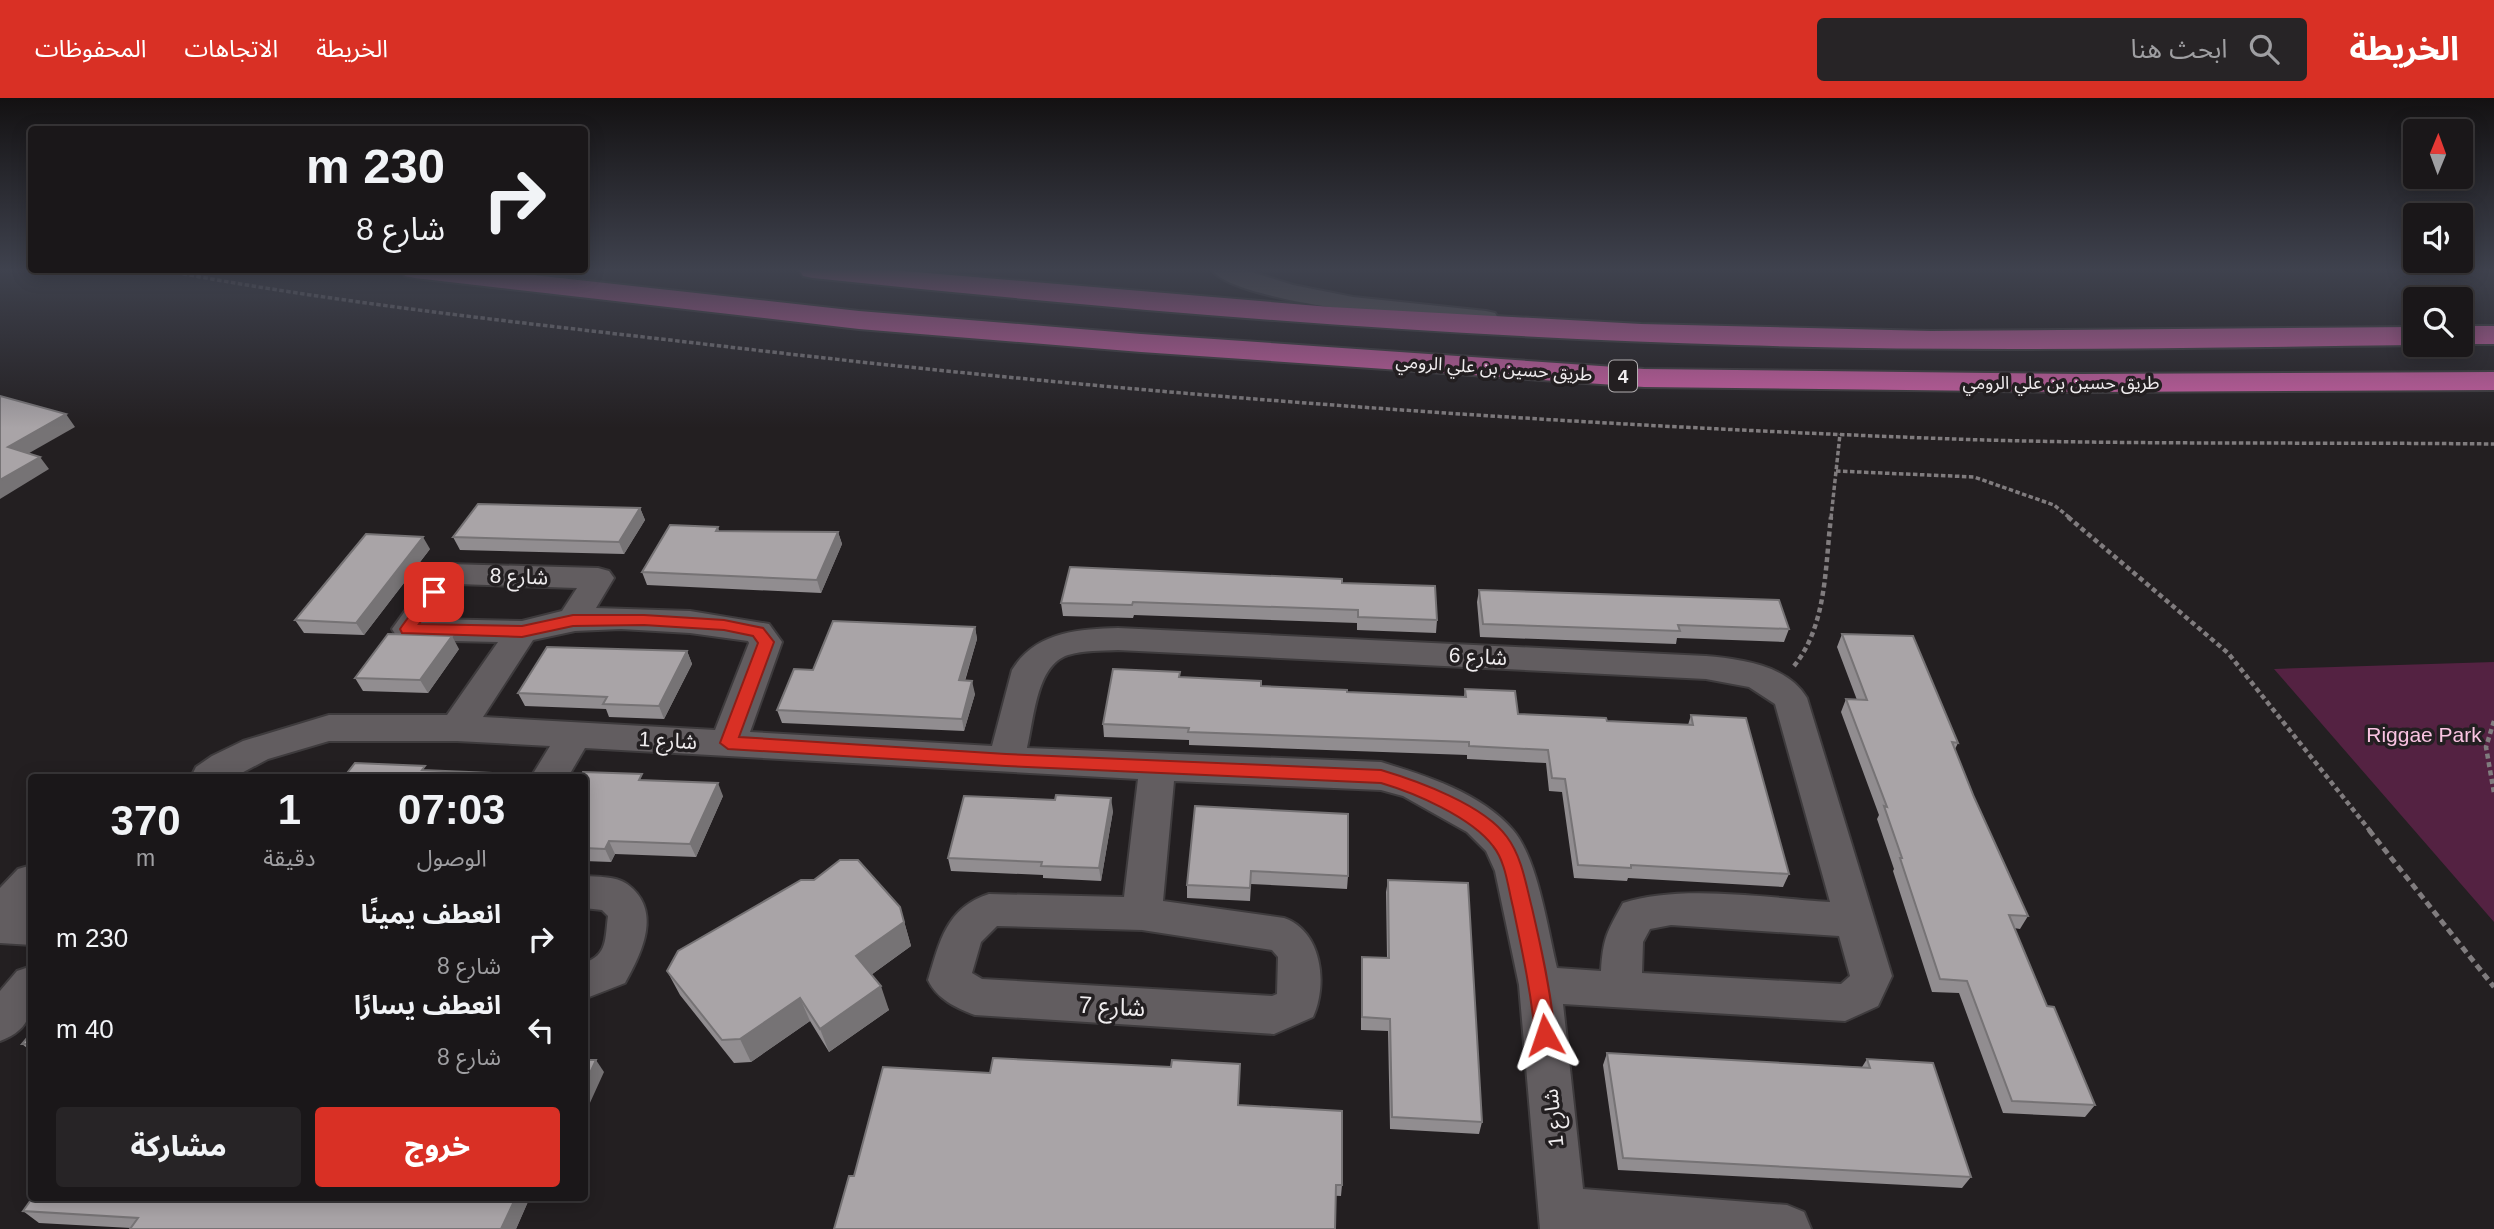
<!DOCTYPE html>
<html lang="ar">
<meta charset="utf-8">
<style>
:root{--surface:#1a1719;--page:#272426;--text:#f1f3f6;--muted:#9f9fa2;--line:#383638;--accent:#d93025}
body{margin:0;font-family:Arial,"Noto Sans Arabic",sans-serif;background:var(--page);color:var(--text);direction:rtl;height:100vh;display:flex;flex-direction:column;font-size:26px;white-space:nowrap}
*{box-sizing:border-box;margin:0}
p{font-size:23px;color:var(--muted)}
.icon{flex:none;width:38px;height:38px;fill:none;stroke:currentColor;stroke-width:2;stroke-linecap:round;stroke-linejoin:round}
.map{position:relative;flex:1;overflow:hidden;direction:ltr}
.panel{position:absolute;left:28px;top:676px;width:560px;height:427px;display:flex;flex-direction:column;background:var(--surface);border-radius:7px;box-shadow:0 4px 18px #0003,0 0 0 2px var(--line);direction:rtl}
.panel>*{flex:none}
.guide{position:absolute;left:28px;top:28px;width:560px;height:147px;border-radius:7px;box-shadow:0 4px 18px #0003,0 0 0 2px var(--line);direction:rtl;background:#1a1719;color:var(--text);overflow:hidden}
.needle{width:46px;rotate:1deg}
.buttons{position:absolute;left:2403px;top:21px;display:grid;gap:14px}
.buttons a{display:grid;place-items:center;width:70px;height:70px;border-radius:7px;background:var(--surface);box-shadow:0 4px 18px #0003,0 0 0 2px var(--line);font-size:35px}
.pin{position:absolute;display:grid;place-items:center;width:60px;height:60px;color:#fff;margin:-30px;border-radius:14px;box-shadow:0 4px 10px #0006}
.me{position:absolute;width:77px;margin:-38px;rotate:355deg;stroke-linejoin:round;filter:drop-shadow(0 0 5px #0008)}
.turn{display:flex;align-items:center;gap:24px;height:147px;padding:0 28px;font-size:32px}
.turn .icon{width:91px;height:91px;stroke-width:2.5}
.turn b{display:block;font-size:49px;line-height:60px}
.eta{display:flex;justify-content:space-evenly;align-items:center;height:119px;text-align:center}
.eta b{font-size:42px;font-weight:800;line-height:49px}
.primary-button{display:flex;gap:14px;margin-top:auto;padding:14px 28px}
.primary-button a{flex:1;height:80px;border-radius:7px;background:var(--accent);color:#fff;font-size:28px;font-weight:800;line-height:80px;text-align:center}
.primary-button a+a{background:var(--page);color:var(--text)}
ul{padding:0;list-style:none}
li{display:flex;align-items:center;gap:21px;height:91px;padding:0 28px}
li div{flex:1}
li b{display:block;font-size:26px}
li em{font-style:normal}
header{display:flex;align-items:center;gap:42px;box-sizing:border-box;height:98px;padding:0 35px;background:var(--accent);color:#fff}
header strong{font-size:33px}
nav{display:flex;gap:38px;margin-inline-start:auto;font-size:24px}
.search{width:490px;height:63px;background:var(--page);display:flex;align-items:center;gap:18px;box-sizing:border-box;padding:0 24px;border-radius:7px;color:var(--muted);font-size:26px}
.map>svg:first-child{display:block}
.green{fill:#542242}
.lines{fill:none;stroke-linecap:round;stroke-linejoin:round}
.minor-casing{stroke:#3e3b3d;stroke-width:4}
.highway-casing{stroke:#3e3b3d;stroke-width:4}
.path-far2{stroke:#807c7e;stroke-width:3.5;stroke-dasharray:4.5 2.5;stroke-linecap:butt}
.path-far1{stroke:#807c7e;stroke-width:4.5;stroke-dasharray:5 3.5;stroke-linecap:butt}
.path{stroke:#807c7e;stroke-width:5;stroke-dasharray:7 4.5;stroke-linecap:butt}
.minor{fill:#625d60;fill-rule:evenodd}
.highway{fill:#cf5fa5;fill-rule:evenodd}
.wall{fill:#918d90}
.shaded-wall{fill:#767375}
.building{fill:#a9a4a7;stroke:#767375;stroke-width:2}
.route{fill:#d93025;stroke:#8d1f18;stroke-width:2}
.labels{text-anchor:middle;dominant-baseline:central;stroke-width:7;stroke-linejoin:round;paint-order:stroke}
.far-street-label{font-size:18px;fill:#efecee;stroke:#231f21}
.shield{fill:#231f21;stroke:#b2aeb0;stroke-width:2}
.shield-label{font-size:19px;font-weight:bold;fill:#efecee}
.street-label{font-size:21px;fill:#efecee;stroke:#231f21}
.park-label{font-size:21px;fill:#f9c3e1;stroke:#231f21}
.near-street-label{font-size:24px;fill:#efecee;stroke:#231f21}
</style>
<header>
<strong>الخريطة</strong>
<div class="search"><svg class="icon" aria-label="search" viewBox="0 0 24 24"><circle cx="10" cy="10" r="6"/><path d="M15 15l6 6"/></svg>ابحث هنا</div>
<nav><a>الخريطة</a><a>الاتجاهات</a><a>المحفوظات</a></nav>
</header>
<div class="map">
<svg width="2494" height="1131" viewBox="0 0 2494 1131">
<rect width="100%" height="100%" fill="#231f21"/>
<polygon class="green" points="2494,564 2494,824 2274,571"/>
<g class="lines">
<defs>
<g id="minor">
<path d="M1212 172H1245L1293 187 1353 199 1486 213 1495 215 1498 220 1495 225 1486 227C1440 223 1236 206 1212 172Z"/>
<path d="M448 466 598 470 609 473 614 480 596 510 690 513 769 526 782 544 750 634 992 648 1012 572C1035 534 1078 531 1118 530L1706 558C1740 561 1788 567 1807 600L1892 878 1878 908 1845 923 1563 906 1583 1091 1787 1107 1804 1114 1811 1131H1540L1519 887 1495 773 1486 753 1467 734 1403 698 1381 692 1174 683 1163 803 1284 820C1322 833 1328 886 1313 919L1274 936 975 917C956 910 937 901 928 882 940 843 946 810 989 796L1124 799 1138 681 585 650 568 679H531L550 648 457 643H329L268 661 234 679H191L196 669 212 658 243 643 329 617H447L498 544 408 542 397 539 392 531 437 469ZM457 486 577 490 562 513 522 523 432 521ZM621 531 690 535 748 543 749 545 715 632 483 619 533 542 575 533ZM1118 552 1706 581 1749 589 1775 606 1830 804C1768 800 1680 786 1623 805 1607 834 1603 840 1601 873L1557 870C1548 833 1538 761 1513 732 1481 695 1427 678 1381 664L1027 650C1034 622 1036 567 1068 557 1084 552 1101 553 1118 552ZM1671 827 1839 838 1850 878 1841 886 1642 875 1643 844 1650 831ZM997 828 1142 832 1272 852 1278 859 1277 896 1272 898 982 881 972 875 981 844Z"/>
<polygon points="32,767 32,809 27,813 32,813 32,847 0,845 0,790 18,771"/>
<path d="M584 778C598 779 616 778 627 786 663 812 642 855 625 885L584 901V865C608 857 605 840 608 818L602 812 584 810Z"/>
<path d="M32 868C32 903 38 929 0 943V893L17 873Z"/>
</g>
<g id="highway">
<polygon points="401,172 487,172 859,213 1141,236 1644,271 2080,276 2494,274 2494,292 2080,294 1644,289 1141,254 859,231 415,180 405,178"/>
<path d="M799 172H892L1330 209 1641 226 1931 233 2415 229V247C2189 250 1963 254 1738 247 1429 238 1120 212 813 180L803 178Z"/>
<rect x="2460" y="228" width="34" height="18"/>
</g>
</defs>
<use href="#minor" class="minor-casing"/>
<use href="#highway" class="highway-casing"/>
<g class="path-far2">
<path d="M162 172C347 207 535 226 721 248 1131 297 1541 326 1953 341 2133 347 2314 344 2494 346"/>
<polyline points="1836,373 1974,379 2054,407 2070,420"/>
<polyline points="1831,420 1840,336"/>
</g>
<g class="path-far1">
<polyline points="2068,419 2228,555 2371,734"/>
<path d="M1794 568C1827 527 1825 469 1831 419"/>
<polyline points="2494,623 2486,649 2494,695"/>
</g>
<polyline class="path" points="2369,732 2494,889"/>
<use href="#minor" class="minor"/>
<use href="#highway" class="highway"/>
</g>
<g class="wall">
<polygon points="640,410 645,422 624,456 460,452 453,439"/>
<polygon points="718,429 719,433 838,434 842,446 821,495 647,487 642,474"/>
<polygon points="430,451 364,537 304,535 295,522"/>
<polygon points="1342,485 1437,522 1436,535 1357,532 1357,525 1134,517 1133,520 1063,518 1061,505"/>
<polygon points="1479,492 1789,531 1784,544 1677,540 1676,546 1480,539 1477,504"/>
<polygon points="975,529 977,541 965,583 975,596 964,633 782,625 777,612 813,572"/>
<polygon points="1842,536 1958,645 1955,651 1974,699 2028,818 2020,831 2014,830 2047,908 2095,1007 2085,1019 2003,1015 1959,895 1932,894 1893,773 1894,771 1877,721 1879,717 1841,614 1846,601 1857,602 1837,549"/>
<polygon points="459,551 428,595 363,593 355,580"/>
<polygon points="687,553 692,566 664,621 609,619 606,611 525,608 518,595"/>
<polygon points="1180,574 1180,579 1261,588 1347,594 1464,599 1465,591 1518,616 1607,623 1688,627 1691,617 1789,776 1783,789 1628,780 1627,783 1574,780 1562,694 1549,693 1546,665 1467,661 1467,657 1189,647 1189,642 1104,639 1103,626"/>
<polygon points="584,679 645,682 723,698 696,759 615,756 611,764 584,763"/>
<polygon points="1195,708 1348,778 1347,791 1251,786 1250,803 1187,800 1187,787"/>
<polygon points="1113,713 1101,783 1043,780 1043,777 951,773 948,760"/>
<polygon points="1388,782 1482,1024 1479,1036 1390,1031 1388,933 1361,932 1361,871 1362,859 1387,860 1386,794"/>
<polygon points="900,809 911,848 871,877 889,912 829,954 810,923 751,964 734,965 680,897 667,873"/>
<polygon points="32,934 32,954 22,946"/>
<polygon points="1607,955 1862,969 1867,961 1971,1079 1962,1090 1618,1072 1603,967"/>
<polygon points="1240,966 1238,1007 1342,1087 1341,1098 854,1078 990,975 1171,969"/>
<polygon points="530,1099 516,1131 130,1131 131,1130 39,1125 23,1113"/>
</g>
<g class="shaded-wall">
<polygon points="66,316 75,329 17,362 8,349"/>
<polygon points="40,359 49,371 0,401 0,382"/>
<polygon points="640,410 645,422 624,456 619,444"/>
<polygon points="838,434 842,446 821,495 817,482"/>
<polygon points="423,439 430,451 364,537 356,525"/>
<polygon points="975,529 977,541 961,595 959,582"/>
<polygon points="452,538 459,551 428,595 420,582"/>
<polygon points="687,553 692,566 664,621 659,608"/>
<polygon points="972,583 975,596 964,633 962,621"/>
<polygon points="718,685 723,698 696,759 690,746"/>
<polygon points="1111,700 1113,713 1101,783 1099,770"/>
<polygon points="609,743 615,756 611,764 605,751"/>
<polygon points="900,809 911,848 864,882 856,858"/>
<polygon points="881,888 889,912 829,954 820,931"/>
<polygon points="800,900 810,923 751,964 740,941"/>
<polygon points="596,962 604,974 584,1018 584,988"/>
<polygon points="516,1099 530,1099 516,1131 501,1131"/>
</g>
<g class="building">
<polygon points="0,298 66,316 8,349 40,359 0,382"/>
<polygon points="478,406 640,410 619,444 453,439"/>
<polygon points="670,427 718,429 716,433 838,434 817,482 642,474"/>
<polygon points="366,436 423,439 356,525 295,522"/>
<polygon points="1070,469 1342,481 1342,485 1435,488 1437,522 1358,519 1358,512 1133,504 1132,507 1061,505"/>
<polygon points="1479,492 1779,502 1789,531 1678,527 1680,533 1483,526"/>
<polygon points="833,523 975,529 959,582 972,583 962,621 777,612 794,571 813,572"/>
<polygon points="388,536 452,538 420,582 355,580"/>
<polygon points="1842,536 1913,538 1958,645 1952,644 1974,699 2028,818 2009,817 2047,908 2054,909 2095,1007 2012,1003 1967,883 1940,881 1900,760 1902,760 1884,708 1887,709 1846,601 1867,602"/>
<polygon points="547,549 687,553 659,608 603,606 607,599 518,595"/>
<polygon points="1113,571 1180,574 1179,579 1261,583 1261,588 1347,592 1347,594 1466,599 1465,591 1515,593 1518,616 1606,620 1607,623 1693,627 1691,617 1746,620 1789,776 1631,767 1631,770 1578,767 1565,681 1552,680 1548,652 1469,648 1469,644 1188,634 1189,630 1103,626"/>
<polygon points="355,665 425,668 422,672 491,675 489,679 344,679"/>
<polygon points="583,674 642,676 639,682 718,685 690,746 609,743 605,751 584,750 584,679 581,679"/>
<polygon points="1056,697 1111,700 1099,770 1041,768 1042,764 948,760 964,698 1055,702"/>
<polygon points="1195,708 1348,716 1348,778 1251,773 1250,790 1187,787"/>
<polygon points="840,762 858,762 900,809 904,824 856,858 881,888 820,931 800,900 740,941 722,942 667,873 678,853 801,782 814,782"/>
<polygon points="1388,782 1468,785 1482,1024 1392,1019 1390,921 1362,919 1362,859 1389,860"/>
<polygon points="32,934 32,946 22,946"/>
<polygon points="1607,955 1870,970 1867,961 1933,965 1971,1079 1623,1060"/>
<polygon points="993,960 1171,969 1172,962 1240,966 1238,1007 1342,1013 1342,1087 1336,1087 1335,1131 834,1131 849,1078 854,1078 883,969 990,975"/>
<polygon points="584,962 596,962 584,988"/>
<polygon points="33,1099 516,1099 501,1131 130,1131 138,1120 23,1113"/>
</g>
<linearGradient id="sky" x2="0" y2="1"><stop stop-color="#131112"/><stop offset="0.52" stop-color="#3f424e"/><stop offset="1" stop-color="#3f424e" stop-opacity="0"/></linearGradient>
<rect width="2494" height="330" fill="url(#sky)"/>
<path class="route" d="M434 489 442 494 419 526 522 528 573 517H644L724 522 763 530 774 544 739 639 1006 656 1381 672C1418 683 1484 707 1507 739 1522 759 1526 787 1532 810 1542 853 1551 894 1555 937L1552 944 1545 946 1538 944 1535 937C1531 893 1522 852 1513 809 1508 790 1506 764 1493 748 1471 719 1415 695 1381 685L1006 668 728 651 720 645 758 545 753 538 724 532 644 527 573 528 522 539 402 535 400 531 402 528 429 491Z"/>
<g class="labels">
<g class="far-street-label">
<text transform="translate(1494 270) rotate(4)">طريق حسين بن علي الرومي</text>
<text x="2061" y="285">طريق حسين بن علي الرومي</text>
</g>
<rect class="shield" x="1609" y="262.5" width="28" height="31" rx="5"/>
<g class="shield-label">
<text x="1623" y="278">4</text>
</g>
<g class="street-label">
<text transform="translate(519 478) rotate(2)">شارع 8</text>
<text transform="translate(1478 558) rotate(3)">شارع 6</text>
<text transform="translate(668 642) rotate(3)">شارع 1</text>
<text transform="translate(1553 1020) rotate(-96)">شارع 1</text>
</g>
<g class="park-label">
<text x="2424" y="636">Riggae Park</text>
</g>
<g class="near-street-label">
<text transform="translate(1112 908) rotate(3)">شارع 7</text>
</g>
</g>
</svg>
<div class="buttons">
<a><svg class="needle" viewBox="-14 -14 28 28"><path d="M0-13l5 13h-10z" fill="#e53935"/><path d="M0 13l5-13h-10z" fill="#9f9fa2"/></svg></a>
<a><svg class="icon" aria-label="sound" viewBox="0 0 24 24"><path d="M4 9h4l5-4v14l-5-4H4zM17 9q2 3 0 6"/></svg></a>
<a><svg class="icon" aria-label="search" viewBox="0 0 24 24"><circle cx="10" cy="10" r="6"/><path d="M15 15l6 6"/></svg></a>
</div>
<div class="pin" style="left:434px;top:494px;background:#d93025"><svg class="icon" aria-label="arrive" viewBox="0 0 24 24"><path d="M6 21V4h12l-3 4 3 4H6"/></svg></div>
<svg class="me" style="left:1545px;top:937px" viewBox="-20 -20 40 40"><path d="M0-17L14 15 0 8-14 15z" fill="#d93025" stroke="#fff" stroke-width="4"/></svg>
<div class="guide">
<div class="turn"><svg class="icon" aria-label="right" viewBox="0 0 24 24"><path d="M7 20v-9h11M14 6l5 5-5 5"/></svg><div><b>230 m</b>شارع 8</div></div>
</div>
<section class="panel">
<div class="eta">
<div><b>07:03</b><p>الوصول</p></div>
<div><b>1</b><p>دقيقة</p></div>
<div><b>370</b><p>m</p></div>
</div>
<ul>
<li><svg class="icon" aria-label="right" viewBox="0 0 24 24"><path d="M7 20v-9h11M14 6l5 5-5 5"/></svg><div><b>انعطف يمينًا</b><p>شارع 8</p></div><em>230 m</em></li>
<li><svg class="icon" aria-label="left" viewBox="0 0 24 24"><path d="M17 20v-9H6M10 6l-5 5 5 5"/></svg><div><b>انعطف يسارًا</b><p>شارع 8</p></div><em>40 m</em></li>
</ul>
<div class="primary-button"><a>خروج</a><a>مشاركة</a></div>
</section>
</div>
